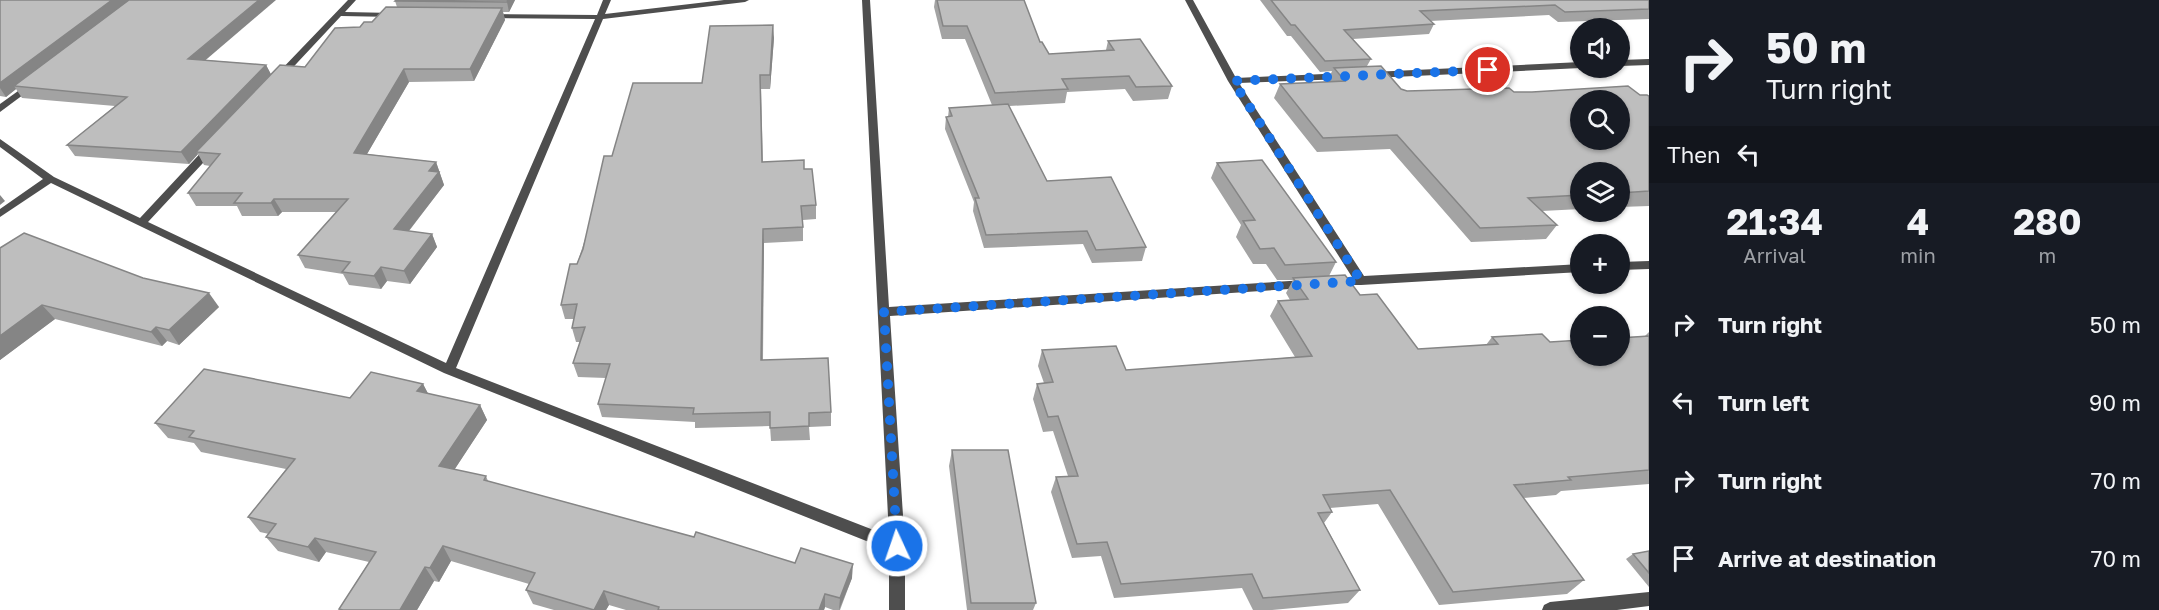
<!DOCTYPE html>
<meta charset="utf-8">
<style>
:root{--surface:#171b24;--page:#242831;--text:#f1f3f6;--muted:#9ea1a6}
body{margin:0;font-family:"Golos Text",sans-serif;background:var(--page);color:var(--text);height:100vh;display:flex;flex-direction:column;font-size:22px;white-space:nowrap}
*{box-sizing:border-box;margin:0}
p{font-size:20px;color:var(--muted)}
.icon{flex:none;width:33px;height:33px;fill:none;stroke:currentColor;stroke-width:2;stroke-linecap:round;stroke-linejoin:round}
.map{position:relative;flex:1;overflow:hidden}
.drawer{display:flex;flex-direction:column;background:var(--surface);width:510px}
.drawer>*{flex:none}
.hud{background:#171b24;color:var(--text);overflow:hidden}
.controls{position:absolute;left:1570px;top:18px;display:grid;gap:12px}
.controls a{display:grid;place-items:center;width:60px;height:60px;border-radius:50%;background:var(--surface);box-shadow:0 2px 4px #0004;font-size:30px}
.pin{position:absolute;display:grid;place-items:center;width:51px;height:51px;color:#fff;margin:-26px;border:3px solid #fff;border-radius:50%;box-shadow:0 2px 6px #0007}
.me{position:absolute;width:66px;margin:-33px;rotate:357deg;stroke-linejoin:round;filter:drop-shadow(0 0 4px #0008)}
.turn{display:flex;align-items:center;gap:21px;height:126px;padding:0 18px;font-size:27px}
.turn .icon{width:78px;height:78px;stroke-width:2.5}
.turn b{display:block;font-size:42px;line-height:51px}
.then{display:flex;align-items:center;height:57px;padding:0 18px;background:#0003;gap:12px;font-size:22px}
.eta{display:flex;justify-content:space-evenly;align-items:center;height:102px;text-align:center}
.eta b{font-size:36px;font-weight:700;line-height:42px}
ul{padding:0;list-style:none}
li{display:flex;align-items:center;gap:18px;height:78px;padding:0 18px}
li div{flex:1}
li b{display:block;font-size:22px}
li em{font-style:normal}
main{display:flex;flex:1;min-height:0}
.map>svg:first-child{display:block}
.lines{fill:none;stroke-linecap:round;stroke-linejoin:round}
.street{fill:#4e4e4e;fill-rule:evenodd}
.wall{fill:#a3a3a3}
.shaded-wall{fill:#858585}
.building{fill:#bebebe;stroke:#858585;stroke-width:1.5;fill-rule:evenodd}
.route{stroke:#1a73e8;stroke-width:10;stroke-dasharray:0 18}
</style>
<main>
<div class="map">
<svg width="1649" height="610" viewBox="0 0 1649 610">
<rect width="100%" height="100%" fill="#fff"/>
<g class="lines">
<g class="street">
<polygon points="348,0 356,0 345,12 394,13 398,15 394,17 341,16 283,78 277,78 277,74"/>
<polygon points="603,0 611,0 605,14 724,0 749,0 745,2 603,19 456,368 889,536 862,0 870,0 889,307 1305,280 1311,284 1305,288 890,316 905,546 905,610 889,610 889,550 444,373 51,183 0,217 0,209 43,179 0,147 0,139 54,177 140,218 208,145 216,145 216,149 148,222 446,363 595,19 490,18 486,16 490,14 597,15"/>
<polygon points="1185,0 1193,0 1236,78 1345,73 1349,76 1345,79 1239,83 1364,276 1581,264 1581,272 1361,285 1330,285 1328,282 1330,279 1352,277 1228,81"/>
<polygon points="1649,59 1649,65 1620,66 1620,60"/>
<polygon points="1581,62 1581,68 1372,78 1368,75 1372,72"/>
<polygon points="32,81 37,84 35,86 0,112 0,104"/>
<polygon points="1649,261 1649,269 1620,270 1620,262"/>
<polygon points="1649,592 1649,606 1617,610 1542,610 1544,605 1550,602"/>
</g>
</g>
<g class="wall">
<polygon points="0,0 206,60 266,65 271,75 305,67 360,27 372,22 397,7 395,1 515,0 509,12 503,12 505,20 474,81 409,82 367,154 436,162 444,185 409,231 432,234 437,247 410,284 387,281 381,289 349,285 343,274 305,268 298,255 336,212 282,212 278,216 242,216 237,206 196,206 188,193 210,166 204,165 198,154 189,164 75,156 67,145 115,106 22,98 16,89 6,97 0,96"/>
<polygon points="935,0 1024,0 1040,42 1049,54 1106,50 1108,41 1172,86 1168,99 1133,101 1125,89 1067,92 1065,103 1009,106 1047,181 1146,247 1142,261 1092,263 1083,244 984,248 973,211 974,202 945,129 946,117 948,117 949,108 992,105 965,39 942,39 934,7"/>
<polygon points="1260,0 1649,0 1649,19 1558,22 1549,15 1430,21 1434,24 1429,34 1353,39 1371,59 1367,66 1401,89 1407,91 1514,92 1649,96 1649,206 1620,207 1620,172 1581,172 1581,209 1542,211 1557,225 1546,239 1471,242 1390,149 1317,152 1274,98 1280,84 1328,82 1328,81 1332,71 1320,72 1291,36 1287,36"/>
<polygon points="774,38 770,89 761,89 763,162 804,169 816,205 816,219 803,220 803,241 764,243 763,360 831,412 831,426 809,427 810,440 771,441 770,426 695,428 695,422 602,417 598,404 606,378 578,377 573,363 580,342 576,342 572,328 574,319 565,319 561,305 577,264 612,156 702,83"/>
<polygon points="1217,163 1336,262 1329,276 1360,295 1418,349 1486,345 1492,337 1550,342 1645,336 1649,332 1649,484 1561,491 1556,495 1523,498 1584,580 1567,594 1439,605 1378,504 1330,508 1332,512 1324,523 1360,590 1348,603 1272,610 1253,610 1242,588 1114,598 1101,556 1072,558 1051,492 1056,477 1068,476 1053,431 1043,432 1033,399 1037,384 1044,383 1038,366 1042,350 1126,370 1295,357 1270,316 1278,301 1290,300 1286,293 1293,280 1277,280 1266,264 1253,264 1236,237 1241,225 1211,178"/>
<polygon points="0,248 219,307 179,345 167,341 162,346 55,319 0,360"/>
<polygon points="423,384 428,394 480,405 487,420 454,470 486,476 488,481 694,537 852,578 840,610 833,610 825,607 824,610 626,610 609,605 606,610 554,610 533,604 526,590 529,584 451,561 439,582 434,581 417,610 340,610 339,609 369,562 326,552 319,562 278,551 266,537 269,534 260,532 248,517 286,469 201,452 194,443 168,438 155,423 350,398"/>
<polygon points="952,450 1036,603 1033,610 967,610 949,466"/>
<polygon points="1649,551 1649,587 1626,559 1633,554"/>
</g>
<g class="shaded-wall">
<polygon points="112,0 132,0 14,86 16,89 6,97 0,88 0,83"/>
<polygon points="259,0 276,0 194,70 188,59"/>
<polygon points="508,0 515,0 509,12 507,2"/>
<polygon points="502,8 505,20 474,81 470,69"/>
<polygon points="773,25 774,38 770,89 770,75"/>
<polygon points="266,65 272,76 196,152 198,154 189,164 181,152"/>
<polygon points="404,69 409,82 360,166 354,153"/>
<polygon points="436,162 444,185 400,242 394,229 429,171"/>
<polygon points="0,195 5,201 0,205"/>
<polygon points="274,199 282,212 278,216 271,203"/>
<polygon points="763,229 764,243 762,374 761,360"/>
<polygon points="432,234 437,247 410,284 404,271"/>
<polygon points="381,267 387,281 381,289 374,276"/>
<polygon points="209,293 219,307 179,345 169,330"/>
<polygon points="42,305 55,319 0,360 0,336"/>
<polygon points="156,327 167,341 162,346 151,332"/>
<polygon points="423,384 431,399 417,391"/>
<polygon points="480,405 487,420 447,481 439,466"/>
<polygon points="315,538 326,552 319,562 308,547"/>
<polygon points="443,546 451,561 439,582 430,568"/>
<polygon points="853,564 852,578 839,610 840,598"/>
<polygon points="425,567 434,581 417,610 400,610"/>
<polygon points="604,591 609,605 606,610 594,610"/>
<polygon points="825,594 825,607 824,610 819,610"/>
</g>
<g class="building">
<polygon points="0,0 112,0 0,83"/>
<polygon points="129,0 259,0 188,59 266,65 181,152 67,145 127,97 14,86"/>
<polygon points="396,0 508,0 507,2 395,1"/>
<polygon points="937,0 1024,0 1040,42 1042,42 1049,54 1114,50 1108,41 1140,39 1172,86 1136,87 1129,76 1062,79 1068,89 995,93 967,26 943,26"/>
<polygon points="1271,0 1649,0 1649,9 1565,12 1555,5 1420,11 1434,24 1344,30 1371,59 1325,61 1295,25 1291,25"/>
<polygon points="386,7 502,8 470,69 404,69 354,153 436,162 429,171 439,172 394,229 432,234 404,271 381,267 374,276 342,272 350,262 298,255 348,199 274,199 271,203 234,203 242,193 188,193 220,154 196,152 280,65 305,67 335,28 360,27 364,22 372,22"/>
<polygon points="773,25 770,75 760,75 762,162 804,160 804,169 812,169 816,205 801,206 803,227 763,229 761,360 828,358 831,412 809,413 809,426 770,428 770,412 693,414 694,408 598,404 610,364 573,363 585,327 572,328 577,304 561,305 570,264 577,264 583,249 604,156 612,156 633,83 702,83 710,26"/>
<path d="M1381 66 1401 89 1407 91 1509 88 1514 92H1532L1628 86 1640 95H1647L1649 96V191L1620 193V172H1581V195L1528 198 1557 225 1480 228 1397 135 1323 138 1280 84 1345 81 1334 68ZM1581 100H1620V140H1581Z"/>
<polygon points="1008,104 1047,181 1111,177 1146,247 1096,250 1087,231 986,235 975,198 979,198 946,117 952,116 949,108"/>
<polygon points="1262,160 1336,262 1285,265 1274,248 1260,249 1243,221 1255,220 1217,163"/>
<polygon points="24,233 143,278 209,293 169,330 156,327 151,332 42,305 0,336 0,248"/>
<polygon points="1345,275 1360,295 1377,294 1418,349 1498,344 1492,337 1542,334 1550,342 1581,340 1581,356 1620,356 1620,338 1649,336 1649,470 1568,477 1571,480 1514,485 1584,580 1453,592 1390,490 1323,495 1332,512 1318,513 1360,590 1263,598 1252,574 1121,584 1107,542 1077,544 1056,477 1078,476 1058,416 1048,417 1037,384 1053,382 1042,350 1116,346 1126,370 1312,356 1278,301 1308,299 1293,278"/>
<polygon points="204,369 350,398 371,372 423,384 417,391 480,405 439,466 486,476 484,480 694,537 696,532 795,563 801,548 853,564 840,598 825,594 819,610 658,610 659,607 604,591 594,610 526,590 535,573 443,546 430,568 425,567 400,610 343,610 339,609 376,552 315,538 308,547 266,537 276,524 248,517 295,459 189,437 194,431 155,423"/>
<polygon points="952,450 1008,450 1036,603 971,603"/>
<polygon points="1649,551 1649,573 1633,554"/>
</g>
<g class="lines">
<polyline class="route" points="897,546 884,312 1361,281 1233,81 1488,70"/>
</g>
</svg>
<div class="controls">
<a><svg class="icon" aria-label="sound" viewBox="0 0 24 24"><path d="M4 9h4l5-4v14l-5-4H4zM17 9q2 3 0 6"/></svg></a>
<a><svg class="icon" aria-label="search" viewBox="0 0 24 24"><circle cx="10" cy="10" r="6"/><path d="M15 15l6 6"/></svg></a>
<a><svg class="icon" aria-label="layers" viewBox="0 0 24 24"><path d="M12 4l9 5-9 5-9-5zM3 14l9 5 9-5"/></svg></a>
<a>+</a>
<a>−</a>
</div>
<div class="pin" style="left:1488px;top:70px;background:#d93025"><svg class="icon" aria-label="arrive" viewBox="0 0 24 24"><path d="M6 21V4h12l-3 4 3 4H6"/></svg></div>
<svg class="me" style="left:897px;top:546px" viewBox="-20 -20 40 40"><circle r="17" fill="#1a73e8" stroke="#fff" stroke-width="3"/><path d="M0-11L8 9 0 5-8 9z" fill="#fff"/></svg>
</div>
<section class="drawer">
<div class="hud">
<div class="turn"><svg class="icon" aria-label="right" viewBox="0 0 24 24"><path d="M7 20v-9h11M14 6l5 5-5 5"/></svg><div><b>50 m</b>Turn right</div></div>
<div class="then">Then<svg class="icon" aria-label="left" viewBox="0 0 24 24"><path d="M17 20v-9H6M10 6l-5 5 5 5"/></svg></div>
</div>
<div class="eta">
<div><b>21:34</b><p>Arrival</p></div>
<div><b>4</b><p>min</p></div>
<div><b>280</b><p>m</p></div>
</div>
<ul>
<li><svg class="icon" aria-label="right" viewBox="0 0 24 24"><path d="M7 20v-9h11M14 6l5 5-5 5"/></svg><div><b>Turn right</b></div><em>50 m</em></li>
<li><svg class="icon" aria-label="left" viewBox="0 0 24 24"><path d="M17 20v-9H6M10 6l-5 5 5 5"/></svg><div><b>Turn left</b></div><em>90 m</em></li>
<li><svg class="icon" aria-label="right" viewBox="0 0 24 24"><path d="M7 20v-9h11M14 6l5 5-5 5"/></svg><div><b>Turn right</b></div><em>70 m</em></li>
<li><svg class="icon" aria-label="arrive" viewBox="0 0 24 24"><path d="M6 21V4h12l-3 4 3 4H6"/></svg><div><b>Arrive at destination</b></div><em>70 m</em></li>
</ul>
</section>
</main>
